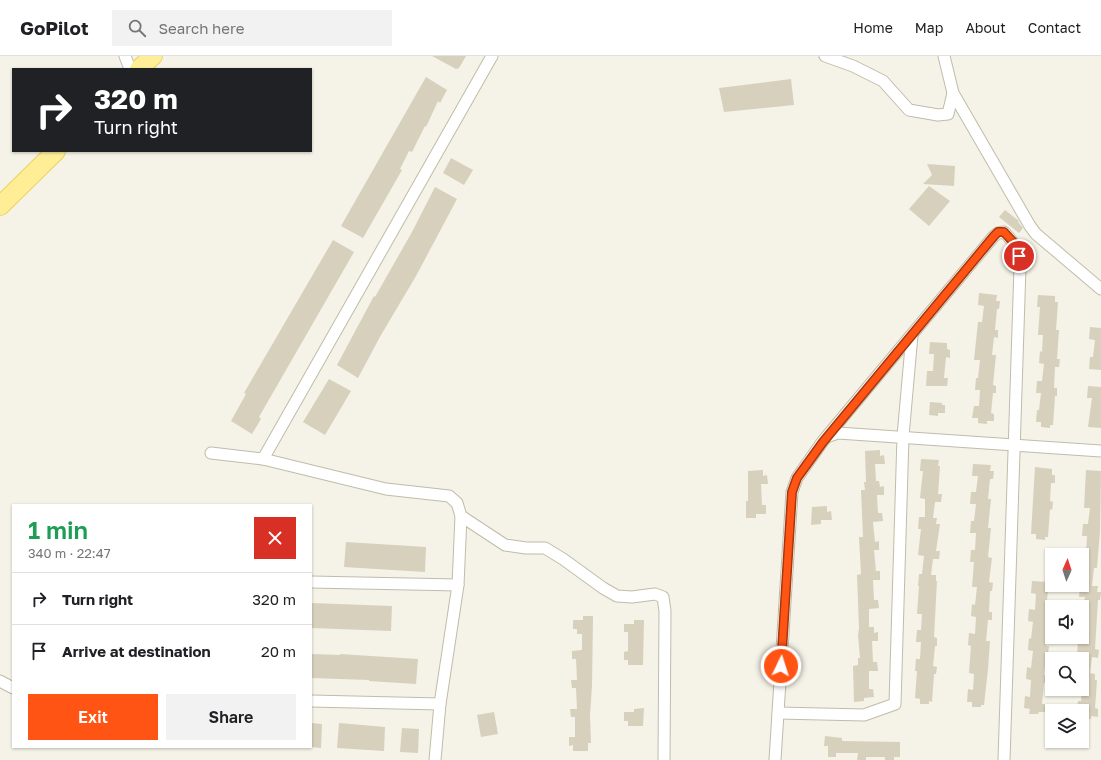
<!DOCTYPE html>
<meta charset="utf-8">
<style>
:root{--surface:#fff;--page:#f2f2f2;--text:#202124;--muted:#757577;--line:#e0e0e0;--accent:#ff5414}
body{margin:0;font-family:"Golos Text",sans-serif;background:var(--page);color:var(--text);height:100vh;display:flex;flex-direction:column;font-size:15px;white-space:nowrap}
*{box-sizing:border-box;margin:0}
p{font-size:13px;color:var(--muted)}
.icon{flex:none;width:22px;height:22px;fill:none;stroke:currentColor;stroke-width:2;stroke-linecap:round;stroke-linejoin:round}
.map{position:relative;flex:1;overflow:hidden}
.panel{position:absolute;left:12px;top:448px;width:300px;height:244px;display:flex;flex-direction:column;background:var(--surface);border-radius:0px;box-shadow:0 1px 3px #0004}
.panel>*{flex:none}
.hud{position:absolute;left:12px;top:12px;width:300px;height:84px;border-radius:0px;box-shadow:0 1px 3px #0004;background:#202124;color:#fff;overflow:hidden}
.needle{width:26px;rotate:3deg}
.fabs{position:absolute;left:1045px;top:492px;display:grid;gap:8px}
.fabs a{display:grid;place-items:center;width:44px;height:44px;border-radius:0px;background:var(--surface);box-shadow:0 1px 3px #0004;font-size:20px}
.pin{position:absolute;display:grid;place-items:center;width:34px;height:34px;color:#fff;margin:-17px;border:2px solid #fff;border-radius:50%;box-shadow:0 1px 4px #0007}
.me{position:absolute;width:44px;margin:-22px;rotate:4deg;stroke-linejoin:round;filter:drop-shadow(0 0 3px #0008)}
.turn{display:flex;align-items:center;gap:14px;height:84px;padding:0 16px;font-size:18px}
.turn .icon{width:52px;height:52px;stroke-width:2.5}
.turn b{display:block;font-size:28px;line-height:34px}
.round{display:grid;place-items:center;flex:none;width:42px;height:42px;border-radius:0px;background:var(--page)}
.head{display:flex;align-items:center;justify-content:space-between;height:68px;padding:0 16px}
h1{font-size:24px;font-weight:600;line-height:30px;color:#1e9e55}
.cta{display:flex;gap:8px;margin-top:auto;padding:8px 16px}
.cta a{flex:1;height:46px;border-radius:0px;background:var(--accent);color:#fff;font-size:16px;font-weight:600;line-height:46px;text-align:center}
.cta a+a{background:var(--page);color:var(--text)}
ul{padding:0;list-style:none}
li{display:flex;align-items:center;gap:12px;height:52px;padding:0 16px;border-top:1px solid var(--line)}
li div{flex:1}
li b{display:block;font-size:15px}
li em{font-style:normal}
header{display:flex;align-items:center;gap:24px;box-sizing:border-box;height:56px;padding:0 20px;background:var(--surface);border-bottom:1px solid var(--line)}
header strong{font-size:19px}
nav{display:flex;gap:22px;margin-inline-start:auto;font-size:14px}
.search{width:280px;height:36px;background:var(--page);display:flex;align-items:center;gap:10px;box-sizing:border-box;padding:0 14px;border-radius:0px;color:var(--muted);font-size:15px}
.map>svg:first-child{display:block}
.building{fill:#d7d0bc}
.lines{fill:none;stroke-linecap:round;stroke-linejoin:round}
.street-casing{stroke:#c1bca9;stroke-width:13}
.primary-casing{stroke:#ecd35e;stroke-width:20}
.street{stroke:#fff;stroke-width:11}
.primary{stroke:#ffee96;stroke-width:18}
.route-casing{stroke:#a6370d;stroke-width:10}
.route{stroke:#ff5414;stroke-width:7}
</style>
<header>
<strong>GoPilot</strong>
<div class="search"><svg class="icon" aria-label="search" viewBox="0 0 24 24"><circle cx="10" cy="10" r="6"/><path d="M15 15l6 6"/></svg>Search here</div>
<nav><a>Home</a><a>Map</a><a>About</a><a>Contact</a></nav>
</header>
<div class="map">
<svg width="1101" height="704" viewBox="0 0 1101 704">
<rect width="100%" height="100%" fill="#f5f2e7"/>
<g class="building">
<polygon points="432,0 466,0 459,12 456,13"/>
<polygon points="426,21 447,34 440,47 438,45 426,71 425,70 412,96 409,95 400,113 402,114 363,182 341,170"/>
<polygon points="791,23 794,49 724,56 719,32"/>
<polygon points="451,102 473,114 464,129 443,117"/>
<polygon points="927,108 955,110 954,130 923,128 932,119"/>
<polygon points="929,130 950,145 929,170 909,153"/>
<polygon points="435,131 457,143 416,220 381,279 358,322 337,309 374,240 375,241 412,176"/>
<polygon points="1005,154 1019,165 1018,166 1023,172 1019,177 999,161"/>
<polygon points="333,184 354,196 259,361 261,363 252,378 231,365 246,338 244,337"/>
<polygon points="979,237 997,239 996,245 1000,245 999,253 997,253 995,274 998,274 998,282 994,281 992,299 996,299 993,329 996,330 996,337 993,337 991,357 994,358 994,365 987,365 987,368 978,367 978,362 972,362 974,350 979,350 980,334 975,334 976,322 978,322 980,304 974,304 978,266 982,266 984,250 978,249"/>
<polygon points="1038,239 1055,240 1055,246 1058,246 1056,274 1059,274 1057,303 1060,303 1059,311 1055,311 1054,332 1057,332 1057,340 1055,340 1053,369 1050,369 1050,372 1041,371 1041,366 1036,366 1037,354 1039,354 1041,337 1036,337 1037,325 1042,325 1044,308 1039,307 1040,295 1042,296 1043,279 1038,279 1040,251 1037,251"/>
<polygon points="1090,271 1101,272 1101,314 1089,313 1090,301 1093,301 1095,284 1089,283"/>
<polygon points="930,286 947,287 947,293 950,294 950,302 946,301 944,322 948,322 947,330 926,330 927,315 933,315 934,298 929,298"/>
<polygon points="329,323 351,335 325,379 303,366"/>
<polygon points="1088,330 1101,331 1101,372 1088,371 1092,342 1087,342"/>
<polygon points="930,346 942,347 942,349 945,349 945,357 938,357 938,360 929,359"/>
<polygon points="880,394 880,400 884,399 885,408 875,408 876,425 879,425 880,431 884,430 884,439 877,439 878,457 882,457 883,465 873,466 875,486 879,485 879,494 874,494 876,515 880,515 880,524 873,524 874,544 878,544 879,552 869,553 869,571 874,571 874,577 878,576 878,585 872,585 873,606 877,606 878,615 869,615 869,633 873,633 874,641 864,642 864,645 854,646 853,610 858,609 858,602 860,602 858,580 859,572 857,519 861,518 859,481 863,481 861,434 865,434 864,426 866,426 865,395"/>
<polygon points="921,403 939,404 938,410 940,410 938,438 942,438 941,446 935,446 933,462 937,462 936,468 940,468 936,495 940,495 939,503 933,503 931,519 936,519 936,525 937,525 934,581 937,582 937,590 935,590 933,610 937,611 936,618 934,618 932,646 929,645 929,648 920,648 920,643 915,642 917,615 915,615 916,603 920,603 921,586 916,586 917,574 921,574 922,558 917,558 919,530 918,530 919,518 922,518 924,500 918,499 921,473 918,473 919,461 925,461 925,443 920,442 923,415 920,415"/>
<polygon points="973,408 991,409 990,415 994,415 993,423 990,423 988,443 991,443 988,472 991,472 988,501 992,502 989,526 993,527 992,535 990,535 989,556 992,556 992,564 988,564 986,585 990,585 988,613 984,649 981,649 981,651 972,651 972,646 967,646 968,633 973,634 974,618 969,617 971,590 968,589 969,577 975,578 976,561 971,560 972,548 975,549 977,531 972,531 974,506 970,506 971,494 975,494 976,477 970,477 971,465 974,465 976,448 970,448 971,436 976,436 978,420 972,420"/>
<polygon points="1035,411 1052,413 1052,419 1055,419 1055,427 1051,427 1050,445 1053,446 1052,454 1050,453 1048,481 1045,481 1045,484 1036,483 1036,478 1031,478"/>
<polygon points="763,414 763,420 767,419 768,428 761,428 762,449 766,449 766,458 756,458 756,462 746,462 746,445 748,445 748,415"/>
<polygon points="1086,414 1101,415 1100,475 1097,512 1094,512 1092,530 1098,530 1097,536 1101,536 1100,544 1098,544 1095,593 1099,594 1098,602 1092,601 1090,617 1095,618 1095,624 1097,624 1095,652 1098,653 1098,661 1091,660 1091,663 1082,662 1082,655 1077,655 1078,645 1081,645 1082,633 1083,598 1077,598 1078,586 1083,586 1084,571 1082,570 1082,558 1085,541 1079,541 1080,529 1083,529 1085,509 1082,509 1082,497 1086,497 1087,480 1082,480 1083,468 1088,468 1090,452 1084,452"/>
<polygon points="827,450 827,456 831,455 832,464 821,464 821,468 811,469 812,451"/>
<polygon points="346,486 426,491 425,516 344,511"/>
<polygon points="1032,525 1049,526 1045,561 1048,561 1046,590 1049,590 1048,598 1046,598 1044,619 1048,619 1047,627 1044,627 1042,648 1046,648 1045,656 1039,656 1038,658 1029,658 1030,653 1024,652 1025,640 1030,641 1031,624 1026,623 1027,611 1031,612 1033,595 1028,594 1029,582 1031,583 1033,566 1028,565 1029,553 1035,554 1036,538 1031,537"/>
<polygon points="311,547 392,550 391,575 311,572"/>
<polygon points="583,560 593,560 592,630 590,659 591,687 588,687 588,695 573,695 573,689 569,690 569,681 575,681 575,661 571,661 570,653 577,653 576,632 572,632 571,624 577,624 576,603 572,603 572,595 582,594 582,578 577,578 577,573 573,573 573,564 583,564"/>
<polygon points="634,564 644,564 643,609 628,609 628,604 624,604 624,596 628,595 628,576 624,576 624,568 634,568"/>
<polygon points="311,598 340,599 340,598 418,603 416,628 369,625 369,624 311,622"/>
<polygon points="644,652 643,670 628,670 628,665 624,665 624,656 634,656 634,653"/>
<polygon points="494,656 498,678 481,681 477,659"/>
<polygon points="311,667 322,668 321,692 311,691"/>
<polygon points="339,667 385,671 384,695 337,692"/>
<polygon points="402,672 419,673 418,697 400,696"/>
<polygon points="825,680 842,682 842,685 900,686 900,701 894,701 894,704 885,704 885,701 866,701 866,704 857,704 858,697 836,697 836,701 828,701 828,690 824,690"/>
</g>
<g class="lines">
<defs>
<g id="street">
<polyline points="125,0 130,13"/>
<polyline points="825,0 853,10 883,25 909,54 938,59 948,58 953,37"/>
<polyline points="944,0 953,37 1030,170 1036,178 1101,233"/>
<polyline points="829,380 838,377 1101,395"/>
<polyline points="211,397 263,403 386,433 449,440 457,447 461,460 458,529 440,648 435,704"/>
<polyline points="263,403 492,0"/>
<polyline points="461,460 505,489 526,492 545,492 563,503 603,532 617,540 632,541 655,538 663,541 665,555 664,704"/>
<polyline points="311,526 458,529"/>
<polyline points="0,625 13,632"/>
<polyline points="311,645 440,648"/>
<polyline points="778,657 864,659 895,648 903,380 912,279"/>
<path d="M775 704 792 436 797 422 823 385 994 180 998 177 1004 176C1016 188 1018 194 1020 211L1004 704"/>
</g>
<g id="primary">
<polyline points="139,13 153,0"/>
<polyline points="0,150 56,95"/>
</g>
</defs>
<use href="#street" class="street-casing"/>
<use href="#primary" class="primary-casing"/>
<use href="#street" class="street"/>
<use href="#primary" class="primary"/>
</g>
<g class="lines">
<defs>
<polyline id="route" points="781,610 792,436 797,422 823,386 994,180 998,176 1004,176 1014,187 1019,200"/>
</defs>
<use href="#route" class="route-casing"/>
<use href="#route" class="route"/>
</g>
</svg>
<div class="fabs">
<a><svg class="needle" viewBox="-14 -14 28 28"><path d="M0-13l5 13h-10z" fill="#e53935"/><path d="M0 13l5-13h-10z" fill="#757577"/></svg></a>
<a><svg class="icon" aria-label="sound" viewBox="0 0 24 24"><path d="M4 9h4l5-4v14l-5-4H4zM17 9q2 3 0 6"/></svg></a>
<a><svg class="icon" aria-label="search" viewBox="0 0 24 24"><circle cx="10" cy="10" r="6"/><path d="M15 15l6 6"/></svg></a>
<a><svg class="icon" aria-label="layers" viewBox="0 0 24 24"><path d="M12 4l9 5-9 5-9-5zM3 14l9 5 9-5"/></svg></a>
</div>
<div class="pin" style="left:1019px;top:200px;background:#d93025"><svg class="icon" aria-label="arrive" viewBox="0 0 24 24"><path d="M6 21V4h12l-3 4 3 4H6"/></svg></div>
<svg class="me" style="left:781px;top:610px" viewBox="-20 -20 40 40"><circle r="17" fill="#ff5414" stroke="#fff" stroke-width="3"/><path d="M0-11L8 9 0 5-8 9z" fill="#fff"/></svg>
<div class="hud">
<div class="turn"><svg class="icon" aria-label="right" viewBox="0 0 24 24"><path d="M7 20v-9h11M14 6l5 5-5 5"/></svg><div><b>320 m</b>Turn right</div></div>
</div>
<section class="panel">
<div class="head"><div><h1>1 min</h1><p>340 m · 22:47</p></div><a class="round" style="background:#d93025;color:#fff"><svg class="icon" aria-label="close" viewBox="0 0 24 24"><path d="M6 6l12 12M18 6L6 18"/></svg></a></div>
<ul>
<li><svg class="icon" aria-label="right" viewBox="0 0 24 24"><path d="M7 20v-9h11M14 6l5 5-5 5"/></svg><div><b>Turn right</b></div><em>320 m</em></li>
<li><svg class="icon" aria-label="arrive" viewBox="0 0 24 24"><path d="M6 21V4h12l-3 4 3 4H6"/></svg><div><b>Arrive at destination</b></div><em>20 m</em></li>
</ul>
<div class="cta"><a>Exit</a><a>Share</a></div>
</section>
</div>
